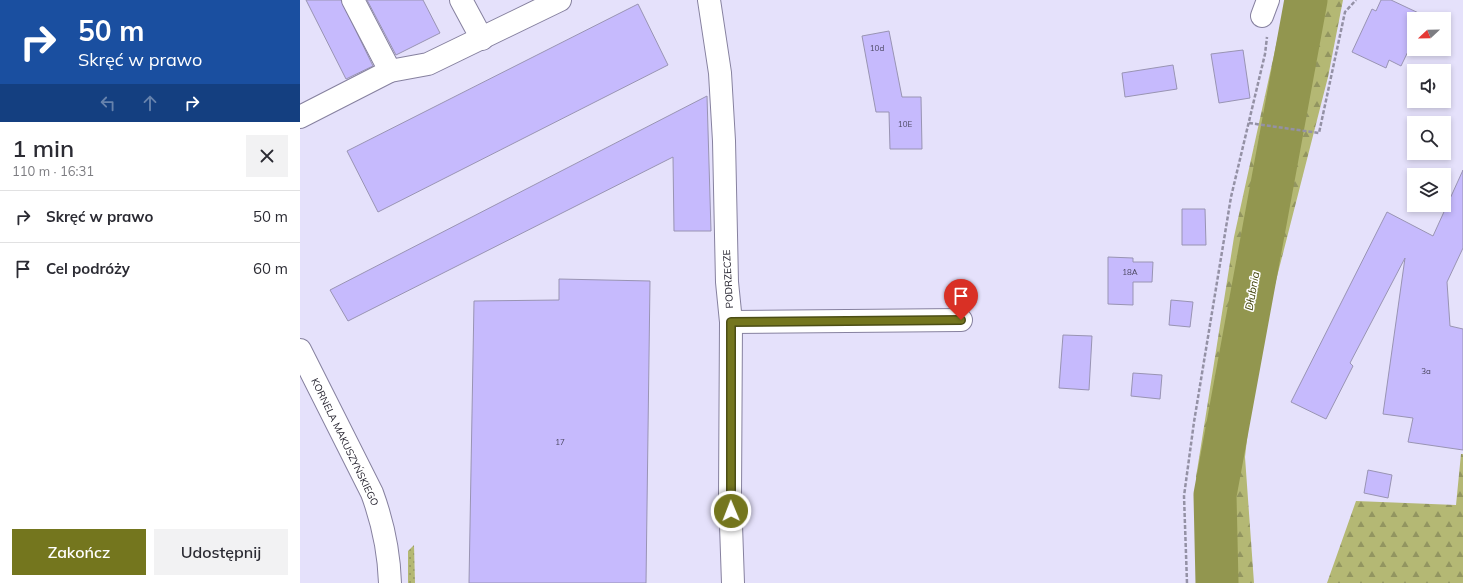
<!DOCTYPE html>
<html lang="pl">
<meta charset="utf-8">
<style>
:root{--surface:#fff;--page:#f2f2f3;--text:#2b2b33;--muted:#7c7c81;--line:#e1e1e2;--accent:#74761e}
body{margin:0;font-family:Mulish,sans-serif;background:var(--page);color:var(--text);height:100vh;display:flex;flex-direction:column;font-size:15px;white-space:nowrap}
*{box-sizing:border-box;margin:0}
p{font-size:13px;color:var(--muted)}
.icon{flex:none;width:22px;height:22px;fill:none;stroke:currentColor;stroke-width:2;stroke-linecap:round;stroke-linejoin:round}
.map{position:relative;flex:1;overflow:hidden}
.drawer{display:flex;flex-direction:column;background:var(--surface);width:300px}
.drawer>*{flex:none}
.hud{background:#1a4fa0;color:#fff;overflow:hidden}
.needle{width:26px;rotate:248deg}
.buttons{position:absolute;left:1107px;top:12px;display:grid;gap:8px}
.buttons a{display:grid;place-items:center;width:44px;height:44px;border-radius:0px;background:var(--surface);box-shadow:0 2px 6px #0003;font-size:20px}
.pin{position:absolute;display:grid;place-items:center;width:34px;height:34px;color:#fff;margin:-41px -17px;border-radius:50% 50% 50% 0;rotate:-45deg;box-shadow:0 0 4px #0007}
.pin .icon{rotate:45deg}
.me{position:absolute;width:44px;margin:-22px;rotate:359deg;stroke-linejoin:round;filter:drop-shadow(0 0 3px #0008)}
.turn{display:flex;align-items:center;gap:14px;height:84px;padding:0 12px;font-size:18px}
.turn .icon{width:52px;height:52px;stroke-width:2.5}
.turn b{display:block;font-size:28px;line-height:34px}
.lanes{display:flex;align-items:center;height:38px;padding:0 12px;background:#0003;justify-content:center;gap:20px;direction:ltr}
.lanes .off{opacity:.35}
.round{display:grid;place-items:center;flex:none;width:42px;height:42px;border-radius:0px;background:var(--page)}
.summary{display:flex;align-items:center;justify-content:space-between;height:68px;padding:0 12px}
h1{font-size:24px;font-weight:600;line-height:30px}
.cta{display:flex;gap:8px;margin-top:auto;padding:8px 12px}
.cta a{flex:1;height:46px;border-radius:0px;background:var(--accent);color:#fff;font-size:16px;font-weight:600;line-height:46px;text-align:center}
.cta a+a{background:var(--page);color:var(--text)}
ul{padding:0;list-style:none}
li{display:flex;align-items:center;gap:12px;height:52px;padding:0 12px;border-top:1px solid var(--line)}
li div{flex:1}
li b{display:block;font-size:15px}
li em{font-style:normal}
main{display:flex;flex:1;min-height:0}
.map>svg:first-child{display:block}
.green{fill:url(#green-dots)}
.forest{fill:url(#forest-firs)}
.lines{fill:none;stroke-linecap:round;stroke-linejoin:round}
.river{stroke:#92964f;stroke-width:43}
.building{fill:#c6bafd;stroke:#9994b3}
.minor-casing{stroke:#86819f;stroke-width:24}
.path{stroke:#9491a5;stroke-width:2.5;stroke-dasharray:4 2;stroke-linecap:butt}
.minor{stroke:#fff;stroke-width:22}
.route-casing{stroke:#4b4d14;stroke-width:10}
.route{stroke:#74761e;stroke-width:7}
.labels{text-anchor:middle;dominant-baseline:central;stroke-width:3;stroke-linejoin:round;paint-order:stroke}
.number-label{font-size:8px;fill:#4c4862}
.street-label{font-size:10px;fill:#24222e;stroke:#fff}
.water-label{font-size:11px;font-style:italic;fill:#44460f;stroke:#fff}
</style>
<main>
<section class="drawer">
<div class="hud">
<div class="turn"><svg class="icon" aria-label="right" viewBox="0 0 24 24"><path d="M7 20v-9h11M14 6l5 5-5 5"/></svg><div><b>50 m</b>Skręć w prawo</div></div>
<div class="lanes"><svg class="icon off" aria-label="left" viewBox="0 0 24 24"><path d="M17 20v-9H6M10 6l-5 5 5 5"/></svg><svg class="icon off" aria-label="ahead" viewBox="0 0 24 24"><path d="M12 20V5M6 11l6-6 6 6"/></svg><svg class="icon" aria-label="right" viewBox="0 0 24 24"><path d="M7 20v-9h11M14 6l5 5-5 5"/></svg></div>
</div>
<div class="summary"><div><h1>1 min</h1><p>110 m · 16:31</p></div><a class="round"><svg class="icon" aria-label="close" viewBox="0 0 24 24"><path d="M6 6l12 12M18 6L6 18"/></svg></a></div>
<ul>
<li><svg class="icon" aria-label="right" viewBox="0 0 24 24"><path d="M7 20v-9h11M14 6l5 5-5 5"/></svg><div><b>Skręć w prawo</b></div><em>50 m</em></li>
<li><svg class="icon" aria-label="arrive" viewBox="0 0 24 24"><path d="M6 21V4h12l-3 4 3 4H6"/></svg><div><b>Cel podróży</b></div><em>60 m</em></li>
</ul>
<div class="cta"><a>Zakończ</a><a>Udostępnij</a></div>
</section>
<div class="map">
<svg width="1163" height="583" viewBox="0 0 1163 583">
<defs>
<pattern id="green-dots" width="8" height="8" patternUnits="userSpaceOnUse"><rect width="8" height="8" fill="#b4b874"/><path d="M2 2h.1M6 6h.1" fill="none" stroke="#929560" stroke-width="1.8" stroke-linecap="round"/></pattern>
<pattern id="forest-firs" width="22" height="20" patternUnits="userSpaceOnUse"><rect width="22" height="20" fill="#b4b874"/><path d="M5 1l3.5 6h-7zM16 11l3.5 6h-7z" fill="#929560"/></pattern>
</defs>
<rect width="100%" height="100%" fill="#e5e1fb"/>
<polygon class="green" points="114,545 115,583 108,583 108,551"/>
<g class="forest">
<polygon points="986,0 1043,0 1028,77 956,359 945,457 954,583 898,583 896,477 934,237"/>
<polygon points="1161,454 1163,454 1163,583 1027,583 1056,501 1156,505"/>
</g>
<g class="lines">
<polyline class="river" points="917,583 915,495 1006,0"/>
</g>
<g class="building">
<polygon points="6,0 41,0 73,66 46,79"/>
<polygon points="67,0 123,0 140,33 96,55"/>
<polygon points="1081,0 1091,0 1125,16 1124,19 1114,19 1114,39 1101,66 1089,60 1086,68 1052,52 1072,9 1076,11"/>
<polygon points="338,4 368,65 78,212 47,151"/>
<polygon points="589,31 602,97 621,97 622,149 590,149 589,112 576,112 562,36"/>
<polygon points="943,50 950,98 919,103 911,54"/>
<polygon points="873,65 877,89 825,97 822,73"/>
<polygon points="407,96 411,231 374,231 373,157 48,321 30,290"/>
<polygon points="1163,170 1163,248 1147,282 1150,326 1163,329 1163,450 1108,442 1113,418 1083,414 1105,258 1050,363 1053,366 1026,419 991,402 1087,212 1133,236"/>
<polygon points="882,209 905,209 906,245 882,245"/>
<polygon points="808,257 833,258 833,262 853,262 852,282 833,282 833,305 808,304"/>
<polygon points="259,279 350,281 346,583 169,583 174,301 259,300"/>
<polygon points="871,300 893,302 890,327 869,325"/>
<polygon points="763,335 792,336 789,390 759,388"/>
<polygon points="833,373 862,375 860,399 831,396"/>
<polygon points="1068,470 1092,475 1088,498 1064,493"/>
</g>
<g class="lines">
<defs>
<g id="minor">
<polyline points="53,0 90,71"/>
<polyline points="161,0 182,39"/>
<polyline points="409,0 420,73 424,141 427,282 431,322 430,496 433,583"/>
<polyline points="962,16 968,0"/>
<polyline points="0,117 90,71 128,64 260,0"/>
<polyline points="431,322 661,320"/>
<path d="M0 350 72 493C83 523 89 551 90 583"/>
</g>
</defs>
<use href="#minor" class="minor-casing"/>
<g class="path">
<polyline points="949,123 1019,133 1045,12 1056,0"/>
<polyline points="887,583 884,496 894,422 931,197 965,54 967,37"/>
</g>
<use href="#minor" class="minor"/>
</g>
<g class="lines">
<defs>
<polyline id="route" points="431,511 431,322 661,320"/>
</defs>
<use href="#route" class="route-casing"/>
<use href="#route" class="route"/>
</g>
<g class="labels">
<g class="number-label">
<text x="577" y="48">10d</text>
<text x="605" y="124">10E</text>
<text x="830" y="272">18A</text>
<text x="1126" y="371">3a</text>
<text x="260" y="442">17</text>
</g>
<g class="street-label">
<text transform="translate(428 279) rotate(-93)">PODRZECZE</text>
<text transform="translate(45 442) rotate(64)">KORNELA MAKUSZYŃSKIEGO</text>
</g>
<g class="water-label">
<text transform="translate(952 291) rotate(-80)">Dłubnia</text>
</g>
</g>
</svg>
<div class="buttons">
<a><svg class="needle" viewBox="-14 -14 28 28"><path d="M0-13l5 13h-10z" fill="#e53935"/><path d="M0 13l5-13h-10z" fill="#7c7c81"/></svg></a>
<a><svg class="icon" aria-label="sound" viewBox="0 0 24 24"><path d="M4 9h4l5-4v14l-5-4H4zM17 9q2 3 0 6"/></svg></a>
<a><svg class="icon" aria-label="search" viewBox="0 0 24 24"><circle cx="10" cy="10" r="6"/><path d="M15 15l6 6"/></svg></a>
<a><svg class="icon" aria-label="layers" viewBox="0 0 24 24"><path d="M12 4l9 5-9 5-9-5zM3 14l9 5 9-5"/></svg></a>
</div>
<div class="pin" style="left:661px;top:320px;background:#d93025"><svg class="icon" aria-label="arrive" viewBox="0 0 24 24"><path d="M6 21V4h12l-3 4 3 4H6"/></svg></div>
<svg class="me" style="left:431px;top:511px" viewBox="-20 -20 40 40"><circle r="17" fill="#74761e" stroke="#fff" stroke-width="3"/><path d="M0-11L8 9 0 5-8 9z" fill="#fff"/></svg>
</div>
</main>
